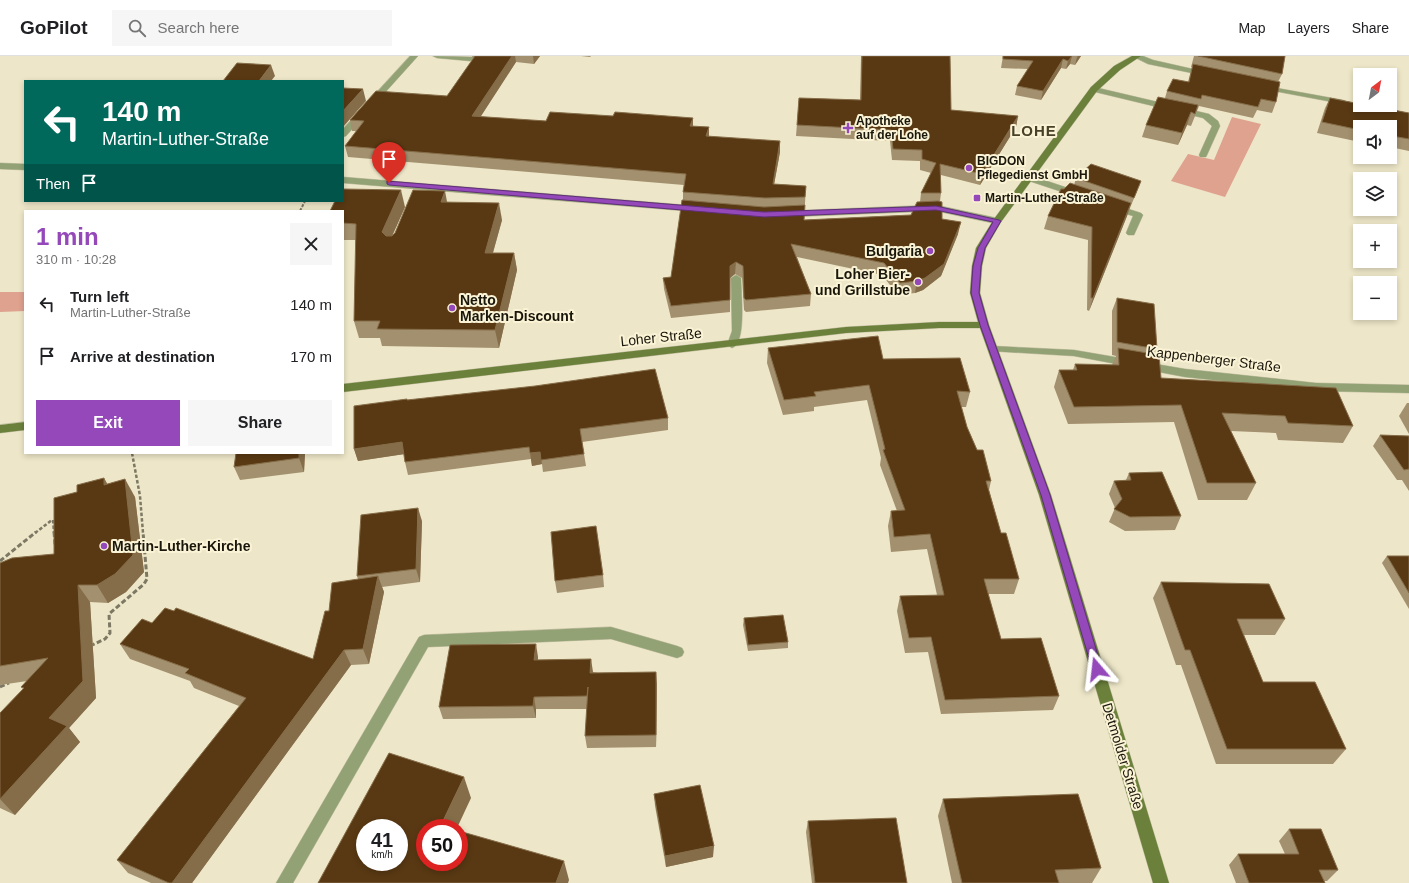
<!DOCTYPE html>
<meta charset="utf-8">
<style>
:root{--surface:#fff;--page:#f6f6f6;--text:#202124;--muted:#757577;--line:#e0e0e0;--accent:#9448b9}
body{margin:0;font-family:Helvetica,sans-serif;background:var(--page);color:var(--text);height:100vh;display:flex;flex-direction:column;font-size:15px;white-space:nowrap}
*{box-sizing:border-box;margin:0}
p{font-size:13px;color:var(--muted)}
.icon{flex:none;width:22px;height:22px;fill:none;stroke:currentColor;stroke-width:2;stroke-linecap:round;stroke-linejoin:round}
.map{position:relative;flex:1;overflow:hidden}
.drawer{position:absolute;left:24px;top:154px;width:320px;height:244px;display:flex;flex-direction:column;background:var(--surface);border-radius:0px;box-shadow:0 2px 6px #0003}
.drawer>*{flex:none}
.hud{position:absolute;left:24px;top:24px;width:320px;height:122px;border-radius:0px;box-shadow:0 2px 6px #0003;background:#00695c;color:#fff;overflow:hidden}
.needle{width:26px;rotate:32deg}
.fabs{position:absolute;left:1353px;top:12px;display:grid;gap:8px}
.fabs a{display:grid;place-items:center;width:44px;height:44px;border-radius:0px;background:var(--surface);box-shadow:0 2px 6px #0003;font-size:20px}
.speed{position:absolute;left:356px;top:763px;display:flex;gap:8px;font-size:20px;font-weight:700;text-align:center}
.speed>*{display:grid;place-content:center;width:52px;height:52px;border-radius:50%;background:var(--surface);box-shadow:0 2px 6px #0003;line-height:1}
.speed small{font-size:10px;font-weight:400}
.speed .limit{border:6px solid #d22;background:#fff;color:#111}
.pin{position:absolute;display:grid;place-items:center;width:34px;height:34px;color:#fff;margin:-41px -17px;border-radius:50% 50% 50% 0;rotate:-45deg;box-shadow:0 0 4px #0007}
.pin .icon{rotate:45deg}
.me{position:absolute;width:44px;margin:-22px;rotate:343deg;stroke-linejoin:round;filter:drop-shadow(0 0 3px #0008)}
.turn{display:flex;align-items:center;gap:14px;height:84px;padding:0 12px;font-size:18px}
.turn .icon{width:52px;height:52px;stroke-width:2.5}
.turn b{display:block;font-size:28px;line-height:34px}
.then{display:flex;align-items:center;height:38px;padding:0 12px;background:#0003;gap:8px;font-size:15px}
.round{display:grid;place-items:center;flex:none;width:42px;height:42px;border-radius:0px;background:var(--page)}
.overview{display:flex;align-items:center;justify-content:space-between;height:68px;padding:0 12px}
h1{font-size:24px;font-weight:600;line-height:30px;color:var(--accent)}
.action{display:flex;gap:8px;margin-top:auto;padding:8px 12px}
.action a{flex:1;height:46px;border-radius:0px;background:var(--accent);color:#fff;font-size:16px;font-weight:600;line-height:46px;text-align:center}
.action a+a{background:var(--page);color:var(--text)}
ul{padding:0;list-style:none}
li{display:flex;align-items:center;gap:12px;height:52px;padding:0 12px}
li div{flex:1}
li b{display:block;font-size:15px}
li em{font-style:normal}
header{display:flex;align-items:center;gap:24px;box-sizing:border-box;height:56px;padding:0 20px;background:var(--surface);border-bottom:1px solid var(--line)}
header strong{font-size:19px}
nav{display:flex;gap:22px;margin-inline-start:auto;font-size:14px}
.search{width:280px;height:36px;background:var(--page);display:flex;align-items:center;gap:10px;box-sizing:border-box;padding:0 14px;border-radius:0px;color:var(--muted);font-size:15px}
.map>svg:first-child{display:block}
.green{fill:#dea28f}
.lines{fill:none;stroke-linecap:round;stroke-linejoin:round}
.lane-casing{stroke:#c7c1a6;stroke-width:1}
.street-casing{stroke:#c7c1a6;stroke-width:1}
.secondary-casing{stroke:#c7c1a6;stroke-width:1}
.path-far2{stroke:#7c7864;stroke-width:2;stroke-dasharray:3 1.5;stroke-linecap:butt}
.path-far1{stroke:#7c7864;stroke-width:2.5;stroke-dasharray:3.5 2;stroke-linecap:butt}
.path{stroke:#7c7864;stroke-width:3;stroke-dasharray:5 2.5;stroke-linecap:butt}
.lane{fill:#92a275;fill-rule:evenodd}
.street{fill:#92a275;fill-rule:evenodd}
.secondary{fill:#6b813b;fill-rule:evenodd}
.wall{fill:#a3906e}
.shaded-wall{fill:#856d49}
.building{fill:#593913;stroke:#856d49;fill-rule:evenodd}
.route{fill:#9448b9;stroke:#602f78}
.poi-dot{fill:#9448b9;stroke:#fbf3d5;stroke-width:1.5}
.labels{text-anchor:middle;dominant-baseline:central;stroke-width:4;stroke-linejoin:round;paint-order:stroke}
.far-poi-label{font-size:12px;font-weight:bold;fill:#19170c;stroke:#fbf3d5;text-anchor:start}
.poi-label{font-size:14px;font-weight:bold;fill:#19170c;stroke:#fbf3d5;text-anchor:end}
.street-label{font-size:14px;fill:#19170c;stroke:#fbf3d5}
.far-district-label{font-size:15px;font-weight:bold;letter-spacing:1px;fill:#484128;stroke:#fbf3d5}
</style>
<header>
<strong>GoPilot</strong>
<div class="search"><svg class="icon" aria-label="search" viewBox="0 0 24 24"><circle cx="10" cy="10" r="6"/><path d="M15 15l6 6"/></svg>Search here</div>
<nav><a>Map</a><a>Layers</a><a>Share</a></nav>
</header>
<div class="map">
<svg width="1409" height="827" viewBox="0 0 1409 827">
<rect width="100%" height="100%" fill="#ede6c8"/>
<g class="green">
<polygon points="1232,61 1261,68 1225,141 1171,125 1188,98 1214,104"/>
<polygon points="0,236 25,236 25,255 0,256"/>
</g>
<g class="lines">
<defs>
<g id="lane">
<polygon points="433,0 473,1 474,3 470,5 437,2"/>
<polygon points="1091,31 1094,31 1209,58 1218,65 1220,70 1207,99 1206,101 1200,101 1199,99 1212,70 1203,62 1091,35"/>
<polygon points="1029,119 1080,136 1082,138 1080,140 1074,140 1026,124 1025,122"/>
<polygon points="1113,148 1141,157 1143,159 1134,179 1128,179 1126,177 1133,160 1110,153 1108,151 1110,149"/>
<path d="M736 219 741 222C741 236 747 288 732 292L727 289 732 275 731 222Z"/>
<polygon points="611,571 677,590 682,592 684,596 682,600 677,602 611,583 428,591 293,827 276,827 419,581 424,579"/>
</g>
<g id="street">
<polygon points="410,0 418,0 346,80 343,81 343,73"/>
<polygon points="1132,0 1143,0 1153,4 1206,16 1210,18 1206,20 1148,8"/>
<polygon points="1260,29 1343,44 1347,46 1343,48 1263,33 1259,31"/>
<polygon points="0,107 25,108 25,114 0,113"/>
<polygon points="343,121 698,150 703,153 698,156 343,127"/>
<polygon points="936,149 997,162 1002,165 997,168 936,155 788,161 783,158 788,155"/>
<polygon points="993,290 1074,294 1185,313 1316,327 1409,329 1409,337 1316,335 1185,321 1074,300 989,295 988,293"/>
</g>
<g id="secondary">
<polygon points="1132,0 1141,0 1120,14 1097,35 1001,166 986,192 982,210 980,237 989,269 1051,439 1169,827 1153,827 1039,439 980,272 939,272 846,277 343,336 343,328 846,271 939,266 978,266 970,237 972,210 976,192 994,163 1091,31 1114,10"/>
<polygon points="25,366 25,374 0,377 0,369"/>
</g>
</defs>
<use href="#lane" class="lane-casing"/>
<use href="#street" class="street-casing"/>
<use href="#secondary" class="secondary-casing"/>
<polyline class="path-far2" points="300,155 305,145"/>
<g class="path-far1">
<polyline points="132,397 140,440 143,477"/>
<polyline points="53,464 54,477"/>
<polyline points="35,477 52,464"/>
</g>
<g class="path">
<polyline points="54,476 55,489"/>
<polyline points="0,505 36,476"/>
<polyline points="90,590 105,583 110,577 109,558 144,528 147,523 143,476"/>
<polyline points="0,631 9,627"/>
</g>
<use href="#lane" class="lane"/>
<use href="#street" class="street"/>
<use href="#secondary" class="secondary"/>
</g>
<g class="wall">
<polygon points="472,0 540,0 534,8 516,6 480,61 546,65 613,60 693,62 693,70 709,81 780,96 774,128 806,130 804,164 911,159 920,146 921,137 931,117 920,114 920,105 892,104 890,85 796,80 799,42 860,44 861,0 950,0 951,54 1018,60 1016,71 980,129 941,119 941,137 940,145 942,163 958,178 941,220 923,234 915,237 898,239 882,219 797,201 811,238 810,250 746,256 744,254 742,222 735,218 730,222 730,256 671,262 664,233 663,222 671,221 683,144 683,136 684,129 348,101 345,90 356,75 352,75 350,64 447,40 473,3"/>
<polygon points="581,0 591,0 590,1"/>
<polygon points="1003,0 1081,0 1075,9 1070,8 1066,13 1061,12 1041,44 1015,39 1017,30 1028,13 1001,12"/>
<polygon points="1194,0 1285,0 1282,18 1278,26 1276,46 1272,57 1257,54 1253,62 1199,50 1191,70 1187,69 1178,89 1142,81 1146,69 1165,42 1167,35 1188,26 1192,11 1191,11"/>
<polygon points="1330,42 1409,57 1409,95 1390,91 1390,71 1360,71 1360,86 1317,77 1325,52"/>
<polygon points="1076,122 1137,135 1130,152 1127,160 1089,255 1087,254 1088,184 1044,173 1048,160 1064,133 1074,129"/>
<polygon points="447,146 502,164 493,197 514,197 517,214 499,292 382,290 380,282 359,282 354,265 356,184 343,184 343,155 405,151 392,179"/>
<polygon points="1117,242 1157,293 1154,299 1161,322 1353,370 1343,387 1278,384 1276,377 1231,375 1256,427 1247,444 1198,444 1174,366 1068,368 1054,331 1059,314 1073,314 1075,308 1112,309 1116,300 1112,299 1112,255"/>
<polygon points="768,292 883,303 970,336 966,351 961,351 967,371 991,425 989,434 1001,477 1019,523 1014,538 988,538 1001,583 1059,640 1053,654 941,658 928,596 905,597 897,555 900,540 937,539 927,493 891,496 888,470 891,455 897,455 880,409 881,402 867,344 814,351 814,355 783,359 767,307"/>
<polygon points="408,344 668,362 668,374 582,386 586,410 543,416 542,408 532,410 531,403 408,419 405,406 404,398 358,405 354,393"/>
<polygon points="1407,347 1409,347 1409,378 1399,360"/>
<polygon points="1380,379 1409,380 1409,435 1402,424 1397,424 1373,390"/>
<polygon points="305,397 304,416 240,424 234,411"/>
<polygon points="1129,417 1181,460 1175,474 1125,475 1109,466 1115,452 1109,438 1114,425 1126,424"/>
<polygon points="104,422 107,428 135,441 144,516 126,536 108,547 90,546 96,642 69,672 80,686 15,759 0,752 0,657 23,633 21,631 27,625 0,629 0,507 54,498 77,436"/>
<polygon points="422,465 420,526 382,531 384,536 369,608 351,609 192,827 151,827 128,817 117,804 239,650 194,632 190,625 130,603 120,588 152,567 313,603 358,523 357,520"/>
<polygon points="1387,500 1409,500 1409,553 1382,507"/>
<polygon points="603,519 604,531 557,537 555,525"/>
<polygon points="1161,526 1285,563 1275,579 1244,579 1263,626 1346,693 1333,708 1216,708 1181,609 1176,609 1153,542"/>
<polygon points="744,562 788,586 788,592 748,595 743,569"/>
<polygon points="538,601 538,604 593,616 657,628 656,691 587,692 585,680 587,653 536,653 536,662 443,663 439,651"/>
<polygon points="654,738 713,801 666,811 655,750"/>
<polygon points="943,743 1101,812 1092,827 952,827 938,760"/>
<polygon points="808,765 907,827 812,827 806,776"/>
<polygon points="1289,773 1338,814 1327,825 1324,825 1325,827 1236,827 1229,809 1238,798 1285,798 1279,785"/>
</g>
<g class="shaded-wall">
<polygon points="512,0 515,0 516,6 474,71 472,60"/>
<polygon points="533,0 540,0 534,8"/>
<polygon points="1072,0 1070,8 1066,13 1068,5"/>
<polygon points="1078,0 1081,0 1075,9 1077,1"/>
<polygon points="1063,3 1061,12 1041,44 1043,35"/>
<polygon points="271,9 275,20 271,25 259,25"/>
<polygon points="363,33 366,45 343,71 343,55"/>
<polygon points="1191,56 1187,69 1178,89 1182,77"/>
<polygon points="1018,60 1016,71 980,129 982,118"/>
<polygon points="693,62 693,73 690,70"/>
<polygon points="709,71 709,82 706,80"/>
<polygon points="780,85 780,96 772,140 773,128"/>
<polygon points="401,134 405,151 387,192 382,176"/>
<polygon points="445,135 448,151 441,146"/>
<polygon points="499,147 502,164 488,214 485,197"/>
<polygon points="1131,147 1127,160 1089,255 1093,242"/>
<polygon points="961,166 958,178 941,220 923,234 915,237 917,225"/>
<polygon points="514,197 517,214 499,292 495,274"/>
<polygon points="736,206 735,218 730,222 730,210"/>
<polygon points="402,386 405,398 358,405 354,393"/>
<polygon points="540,396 542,408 532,410 530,397"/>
<polygon points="299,397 305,397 304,416 299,402"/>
<polygon points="104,422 114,440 104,429"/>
<polygon points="125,423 135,441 144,516 126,536 108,547 97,529"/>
<polygon points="418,452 422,465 420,526 416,513"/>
<polygon points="378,520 384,536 369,608 363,593"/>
<polygon points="78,529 90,546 96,642 69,672 80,686 15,759 0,743"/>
<polygon points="536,588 538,601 537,616 534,604"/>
<polygon points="344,594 351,609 192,827 172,827"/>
<polygon points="591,603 593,616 591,629 590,617"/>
<polygon points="656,616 657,628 656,691"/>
<polygon points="534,641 536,653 536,662 533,650"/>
<polygon points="464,721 471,742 457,772 442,772 441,769"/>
<polygon points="714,790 713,801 666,811 665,800"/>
<polygon points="564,805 569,824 568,827 556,827"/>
</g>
<g class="building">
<polygon points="475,0 512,0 472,60 546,65 550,56 613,60 615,56 693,62 690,70 709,71 706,80 780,85 773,128 806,130 805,141 765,142 683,136 686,118 345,90 364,65 350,64 376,35 447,40"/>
<polygon points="862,0 950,0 951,54 1018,60 982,118 940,108 941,137 921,137 936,107 922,103 922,94 893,93 891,74 797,69 799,42 861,44"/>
<polygon points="1003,0 1072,0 1068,5 1063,3 1043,35 1017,30 1033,5 1003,3"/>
<polygon points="1198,0 1285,0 1282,18"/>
<polygon points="237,7 271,9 259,25 223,25"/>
<polygon points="1193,8 1280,26 1276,46 1261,43 1258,51 1202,39 1201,43 1167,35 1173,23 1189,26"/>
<polygon points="343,32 363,33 343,55"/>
<polygon points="1158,41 1198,49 1195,58 1191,56 1182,77 1146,69"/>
<polygon points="1330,42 1360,48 1360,49 1367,49 1409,57 1409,83 1392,80 1391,81 1390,81 1390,71 1360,71 1360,74 1322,66"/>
<polygon points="1091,108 1141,125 1134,142 1076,122"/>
<polygon points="1070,127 1131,147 1093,242 1091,242 1092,171 1048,160 1061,133 1064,133"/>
<polygon points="343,133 401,134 382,176 386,180 392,180 395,177 413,134 445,135 441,146 499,147 485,197 514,197 495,274 377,273 380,265 354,265 356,168 343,167 343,155 330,155 335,145 343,145"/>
<polygon points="682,144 764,151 805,149 804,164 911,159 917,146 938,145 942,146 942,163 961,166 944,208 925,222 917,225 900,227 884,207 791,188 811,238 746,244 744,242 743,210 736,206 730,210 730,244 671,250 663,222 671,221"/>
<polygon points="1117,242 1154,248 1157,293 1117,286"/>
<polygon points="878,280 883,303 960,302 970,336 957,335 967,371 977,394 983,394 991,425 986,425 1001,477 1006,477 1019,523 984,523 1001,583 1041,582 1059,640 945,644 931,581 909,582 900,540 944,539 930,478 894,481 891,455 905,454 883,394 885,393 869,329 814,336 816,340 784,344 768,292"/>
<polygon points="1118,292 1159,299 1161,322 1336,332 1353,370 1288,367 1285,360 1222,357 1256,427 1207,427 1181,349 1074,351 1059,314 1077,314 1075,308 1119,309"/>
<polygon points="655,313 668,362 580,373 584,398 541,404 540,396 530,397 529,391 405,406 402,386 354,393 354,350 407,343 407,344 535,330"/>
<polygon points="1380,379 1409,380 1409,413 1404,414"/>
<polygon points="236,397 299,397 299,402 234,411"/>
<polygon points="1162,416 1181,460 1130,461 1114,453 1122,443 1114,425 1131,424 1129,417"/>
<polygon points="104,422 104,429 125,423 133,499 115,518 97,529 78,529 83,625 49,662 67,670 0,743 0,657 24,632 21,631 48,602 0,610 0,507 12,502 54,498 54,442 77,436 77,429"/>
<polygon points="418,452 416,513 357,520 361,459"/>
<polygon points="596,470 603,519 555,525 551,476"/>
<polygon points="1387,500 1409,500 1409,537"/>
<polygon points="378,520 363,593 344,594 172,827 169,827 117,804 246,642 185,617 189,613 120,588 142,563 152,567 165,552 174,555 176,552 313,603 325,555 329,555 332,527"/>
<polygon points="1161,526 1269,528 1285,563 1237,563 1263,626 1315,626 1346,693 1227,693 1190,594 1185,594"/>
<polygon points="783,559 788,586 748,589 744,562"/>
<polygon points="536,588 534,604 591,603 590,617 656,616 656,679 585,680 588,631 587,640 534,641 533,650 439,651 450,589"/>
<path d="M389 697 464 721 441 769 450 772H425V806H459V775L564 805 556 827H318ZM365 772H399V806H365Z"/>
<polygon points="700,729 714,790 665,800 654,738"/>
<polygon points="1078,738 1101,812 1055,814 1059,827 962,827 943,743"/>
<polygon points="896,762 907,827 815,827 808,765"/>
<polygon points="1289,773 1321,773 1338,814 1319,814 1325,827 1249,827 1238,798 1299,798"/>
</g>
<polygon class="route" points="387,125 764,156 936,150 999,164 1001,165 985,192 981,210 979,237 988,269 1050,439 1102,613 1101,616 1097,617 1093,616 1092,613 1041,439 980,269 971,237 973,210 978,192 993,166 936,154 764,161 389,129 387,128"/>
<g class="poi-dot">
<path d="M846 66h4v4h4v4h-4v4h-4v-4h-4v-4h4z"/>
<circle cx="969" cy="112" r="4"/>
<rect x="973" y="138" width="8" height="8" rx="2"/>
<circle cx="930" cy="195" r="4"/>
<circle cx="918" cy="226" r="4"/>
<circle cx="452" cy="252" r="4"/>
<circle cx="104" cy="490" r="4"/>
</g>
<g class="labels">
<g class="far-poi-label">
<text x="856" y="65">Apotheke<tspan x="856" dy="14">auf der Lohe</tspan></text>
<text x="977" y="105">BIGDON<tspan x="977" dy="14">Pflegedienst GmbH</tspan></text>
<text x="985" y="142">Martin-Luther-Straße</text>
</g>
<g class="poi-label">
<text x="922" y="195">Bulgaria</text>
<text x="910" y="218">Loher Bier-<tspan x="910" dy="16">und Grillstube</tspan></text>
<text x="460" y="244" text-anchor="start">Netto<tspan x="460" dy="16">Marken-Discount</tspan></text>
<text x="112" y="490" text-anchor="start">Martin-Luther-Kirche</text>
</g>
<g class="street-label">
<text transform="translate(661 281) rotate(-6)">Loher Straße</text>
<text transform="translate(1214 303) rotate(7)">Kappenberger Straße</text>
<text transform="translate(1123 700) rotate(73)">Detmolder Straße</text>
</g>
<g class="far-district-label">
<text x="1034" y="74">LOHE</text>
</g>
</g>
</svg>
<div class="fabs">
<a><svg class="needle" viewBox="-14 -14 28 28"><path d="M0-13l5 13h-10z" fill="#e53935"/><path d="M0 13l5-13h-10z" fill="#757577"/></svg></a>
<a><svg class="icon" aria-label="sound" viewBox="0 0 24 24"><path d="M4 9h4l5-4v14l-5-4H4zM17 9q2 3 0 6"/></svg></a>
<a><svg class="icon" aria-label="layers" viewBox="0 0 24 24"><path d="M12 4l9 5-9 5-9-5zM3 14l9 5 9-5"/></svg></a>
<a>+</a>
<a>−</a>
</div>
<div class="speed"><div>41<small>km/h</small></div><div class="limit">50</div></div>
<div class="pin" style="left:389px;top:127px;background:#d93025"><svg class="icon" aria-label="arrive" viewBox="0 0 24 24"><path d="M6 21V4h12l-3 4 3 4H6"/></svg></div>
<svg class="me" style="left:1097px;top:613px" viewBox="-20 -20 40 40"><path d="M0-17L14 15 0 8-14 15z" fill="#9448b9" stroke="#fff" stroke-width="4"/></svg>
<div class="hud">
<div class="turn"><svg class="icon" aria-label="left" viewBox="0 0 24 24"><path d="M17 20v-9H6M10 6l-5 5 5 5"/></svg><div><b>140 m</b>Martin-Luther-Straße</div></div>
<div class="then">Then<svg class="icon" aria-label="arrive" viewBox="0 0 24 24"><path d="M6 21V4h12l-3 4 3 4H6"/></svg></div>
</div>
<section class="drawer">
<div class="overview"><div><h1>1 min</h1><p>310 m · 10:28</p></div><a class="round"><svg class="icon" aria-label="close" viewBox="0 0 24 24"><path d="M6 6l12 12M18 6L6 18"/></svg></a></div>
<ul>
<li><svg class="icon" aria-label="left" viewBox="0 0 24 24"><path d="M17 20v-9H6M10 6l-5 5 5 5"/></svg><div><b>Turn left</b><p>Martin-Luther-Straße</p></div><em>140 m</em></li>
<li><svg class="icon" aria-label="arrive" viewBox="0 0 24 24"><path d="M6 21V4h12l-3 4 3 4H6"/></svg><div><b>Arrive at destination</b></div><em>170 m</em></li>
</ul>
<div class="action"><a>Exit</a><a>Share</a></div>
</section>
</div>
